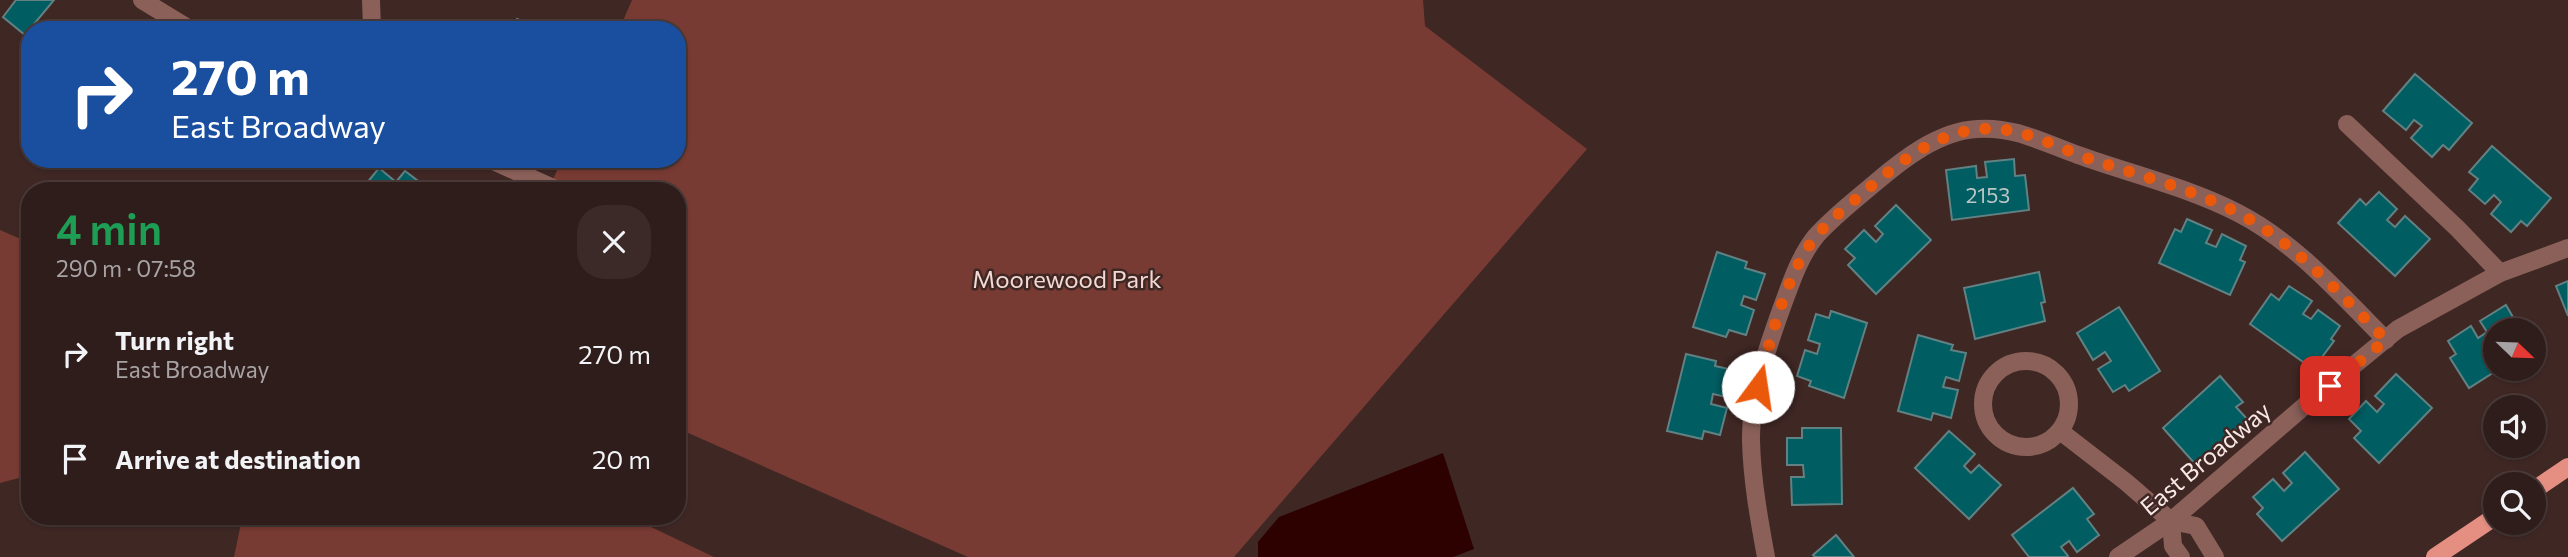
<!DOCTYPE html>
<meta charset="utf-8">
<style>
:root{--surface:#2f1d1b;--page:#3b2a28;--text:#f1f3f6;--muted:#a7a2a3;--line:#4a3b3a}
body{margin:0;font-family:Commissioner,sans-serif;background:var(--page);color:var(--text);height:100vh;display:flex;flex-direction:column;font-size:26px;white-space:nowrap}
*{box-sizing:border-box;margin:0}
p{font-size:23px;color:var(--muted)}
.icon{flex:none;width:38px;height:38px;fill:none;stroke:currentColor;stroke-width:2;stroke-linecap:round;stroke-linejoin:round}
.map{position:relative;flex:1;overflow:hidden}
.side{position:absolute;left:21px;top:182px;width:665px;height:343px;display:flex;flex-direction:column;background:var(--surface);border-radius:28px;box-shadow:0 2px 5px #0004,0 0 0 2px var(--line)}
.side>*{flex:none}
.hud{position:absolute;left:21px;top:21px;width:665px;height:147px;border-radius:28px;box-shadow:0 2px 5px #0004,0 0 0 2px var(--line);background:#1a4fa0;color:#fff;overflow:hidden}
.needle{width:46px;rotate:113deg}
.buttons{position:absolute;left:2483px;top:318px;display:grid;gap:14px}
.buttons a{display:grid;place-items:center;width:63px;height:63px;border-radius:50%;background:var(--surface);box-shadow:0 2px 5px #0004,0 0 0 2px var(--line);font-size:35px}
.pin{position:absolute;display:grid;place-items:center;width:60px;height:60px;color:#fff;margin:-30px;border-radius:14px;box-shadow:0 4px 10px #0006}
.me{position:absolute;width:77px;margin:-38px;rotate:14deg;stroke-linejoin:round;filter:drop-shadow(0 0 5px #0008)}
.turn{display:flex;align-items:center;gap:24px;height:147px;padding:0 35px;font-size:32px}
.turn .icon{width:91px;height:91px;stroke-width:2.5}
.turn b{display:block;font-size:49px;line-height:60px}
.round{display:grid;place-items:center;flex:none;width:74px;height:74px;border-radius:28px;background:var(--page)}
.overview{display:flex;align-items:center;justify-content:space-between;height:119px;padding:0 35px}
h1{font-size:42px;font-weight:600;line-height:52px;color:#1e9e55}
ul{padding:0;list-style:none}
li{display:flex;align-items:center;gap:21px;height:105px;padding:0 35px}
li div{flex:1}
li b{display:block;font-size:26px}
li em{font-style:normal}
.map>svg:first-child{display:block}
.green{fill:#783b33}
.water{fill:#2d0100}
.building{fill:#005e62;stroke:#618183;stroke-width:2}
.lines{fill:none;stroke-linecap:round;stroke-linejoin:round}
.minor{stroke:#8a6059;stroke-width:18}
.major{stroke:#e48f82;stroke-width:18}
.route{stroke:#ea580c;stroke-width:12;stroke-dasharray:0 21.6}
.labels{text-anchor:middle;dominant-baseline:central;stroke-width:5;stroke-linejoin:round;paint-order:stroke}
.number-label{font-size:21px;fill:#bbc6c5}
.park-label{font-size:24px;fill:#f3d8d3;stroke:#3f2724}
.street-label{font-size:24px;fill:#f9e9e6;stroke:#3f2724}
</style>
<div class="map">
<svg width="2568" height="557" viewBox="0 0 2568 557">
<rect width="100%" height="100%" fill="#3f2724"/>
<g class="green">
<polygon points="632,0 1423,0 1425,26 1587,149 1234,557 968,557 677,428 677,191 548,191 562,159 677,159 677,30 619,30"/>
<polygon points="0,230 30,243 30,475 0,483"/>
<polygon points="239,516 628,516 714,557 234,557 241,523"/>
</g>
<polygon class="water" points="1443,453 1474,549 1453,557 1258,557 1258,542 1279,517"/>
<g class="building">
<polygon points="16,0 54,0 25,35 3,17"/>
<polygon points="517,19 542,30 513,30"/>
<polygon points="2415,74 2472,123 2449,150 2443,145 2432,157 2411,138 2422,126 2414,120 2406,130 2383,111"/>
<polygon points="2492,146 2551,198 2527,226 2521,221 2511,232 2491,214 2501,202 2494,195 2485,204 2469,190 2478,179 2469,172"/>
<polygon points="2014,159 2015,176 2025,175 2029,210 1952,220 1946,170 1976,166 1977,178 1987,177 1985,162"/>
<polygon points="379,168 396,182 405,171 422,184 417,191 365,191 362,189"/>
<polygon points="2379,192 2397,209 2387,220 2395,227 2405,216 2430,239 2395,276 2338,223 2360,199 2366,205"/>
<polygon points="1896,205 1931,240 1876,294 1848,265 1855,258 1845,249 1864,230 1876,242 1883,234 1875,226"/>
<polygon points="2187,219 2212,230 2206,243 2216,247 2222,234 2246,246 2240,260 2245,262 2230,295 2159,263 2175,229 2181,232"/>
<polygon points="1717,252 1747,262 1745,268 1765,274 1756,300 1744,296 1741,305 1754,310 1746,335 1729,330 1726,337 1693,327"/>
<polygon points="2039,272 2045,302 2041,303 2045,321 1975,339 1964,288"/>
<polygon points="2568,281 2568,316 2556,286"/>
<polygon points="2289,286 2312,301 2303,314 2311,319 2318,310 2340,326 2331,339 2334,341 2313,369 2250,324 2271,294 2279,300"/>
<polygon points="2506,305 2521,331 2496,331 2496,369 2499,369 2469,388 2450,358 2456,354 2448,341 2471,326 2478,338 2487,332 2480,321"/>
<polygon points="2119,307 2160,371 2129,391 2125,385 2113,392 2098,369 2111,361 2105,352 2093,360 2077,333"/>
<polygon points="1831,311 1867,323 1844,398 1809,386 1811,381 1797,376 1805,350 1817,354 1820,344 1808,340 1816,314 1829,318"/>
<polygon points="1918,335 1953,345 1951,350 1966,353 1959,381 1946,377 1943,387 1958,390 1951,418 1933,413 1931,420 1898,411"/>
<polygon points="1686,354 1716,361 1715,366 1733,370 1727,397 1713,394 1711,404 1727,408 1720,435 1704,431 1702,439 1667,431"/>
<polygon points="2396,374 2432,408 2379,463 2354,438 2361,431 2349,419 2366,401 2377,412 2384,404 2375,396"/>
<polygon points="2220,376 2243,402 2236,407 2248,420 2196,465 2163,428"/>
<polygon points="1802,428 1841,428 1842,504 1792,505 1791,477 1804,477 1803,465 1787,465 1787,438 1802,438"/>
<polygon points="1949,431 1975,454 1964,466 1971,473 1979,465 2001,485 1969,519 1915,468"/>
<polygon points="2305,452 2339,489 2282,541 2257,514 2263,508 2253,497 2273,479 2284,491 2292,483 2283,473"/>
<polygon points="2073,488 2094,514 2087,519 2099,535 2077,552 2069,541 2061,547 2068,556 2066,557 2029,557 2012,535"/>
<polygon points="1836,535 1854,557 1815,557 1813,555"/>
</g>
<g class="lines">
<g class="minor">
<polyline points="142,0 191,30"/>
<polyline points="371,0 372,30"/>
<polyline points="2347,124 2458,229 2500,273"/>
<polyline points="489,159 553,188"/>
<circle cx="2026" cy="404" r="43"/>
<polyline points="2060,431 2126,482 2171,521 2196,526 2215,557"/>
<polyline points="2171,521 2173,546 2181,557"/>
<path d="M1766 557C1759 519 1752 480 1751 441 1750 396 1767 349 1782 307 1791 283 1799 257 1816 236 1834 216 1855 200 1875 183 1903 159 1939 131 1977 129 2014 126 2044 143 2078 155 2131 174 2187 187 2238 213 2295 242 2341 295 2386 340"/>
<polyline points="2118,557 2171,521 2309,402 2398,329 2500,273 2568,248"/>
</g>
<g class="major">
<polyline points="2534,490 2568,467"/>
<polyline points="2435,557 2496,516"/>
</g>
</g>
<g class="lines">
<path class="route" d="M1758 387C1770 342 1781 293 1805 252 1817 231 1837 215 1856 199 1896 165 1942 124 1999 129 2033 132 2066 152 2099 162 2145 177 2194 190 2238 213 2295 243 2341 295 2386 340L2330 386"/>
</g>
<g class="labels">
<g class="number-label">
<text x="1988" y="194">2153</text>
</g>
<g class="park-label">
<text x="1067" y="278">Moorewood Park</text>
</g>
<g class="street-label">
<text transform="translate(2205 458) rotate(-40)">East Broadway</text>
</g>
</g>
</svg>
<div class="buttons">
<a><svg class="needle" viewBox="-14 -14 28 28"><path d="M0-13l5 13h-10z" fill="#e53935"/><path d="M0 13l5-13h-10z" fill="#a7a2a3"/></svg></a>
<a><svg class="icon" aria-label="sound" viewBox="0 0 24 24"><path d="M4 9h4l5-4v14l-5-4H4zM17 9q2 3 0 6"/></svg></a>
<a><svg class="icon" aria-label="search" viewBox="0 0 24 24"><circle cx="10" cy="10" r="6"/><path d="M15 15l6 6"/></svg></a>
</div>
<div class="pin" style="left:2330px;top:386px;background:#d93025"><svg class="icon" aria-label="arrive" viewBox="0 0 24 24"><path d="M6 21V4h12l-3 4 3 4H6"/></svg></div>
<svg class="me" style="left:1758px;top:387px" viewBox="-20 -20 40 40"><circle r="19" fill="#fff"/><path d="M0-13L10 11 0 6-10 11z" fill="#ea580c"/></svg>
<div class="hud">
<div class="turn"><svg class="icon" aria-label="right" viewBox="0 0 24 24"><path d="M7 20v-9h11M14 6l5 5-5 5"/></svg><div><b>270 m</b>East Broadway</div></div>
</div>
<section class="side">
<div class="overview"><div><h1>4 min</h1><p>290 m · 07:58</p></div><a class="round"><svg class="icon" aria-label="close" viewBox="0 0 24 24"><path d="M6 6l12 12M18 6L6 18"/></svg></a></div>
<ul>
<li><svg class="icon" aria-label="right" viewBox="0 0 24 24"><path d="M7 20v-9h11M14 6l5 5-5 5"/></svg><div><b>Turn right</b><p>East Broadway</p></div><em>270 m</em></li>
<li><svg class="icon" aria-label="arrive" viewBox="0 0 24 24"><path d="M6 21V4h12l-3 4 3 4H6"/></svg><div><b>Arrive at destination</b></div><em>20 m</em></li>
</ul>
</section>
</div>
